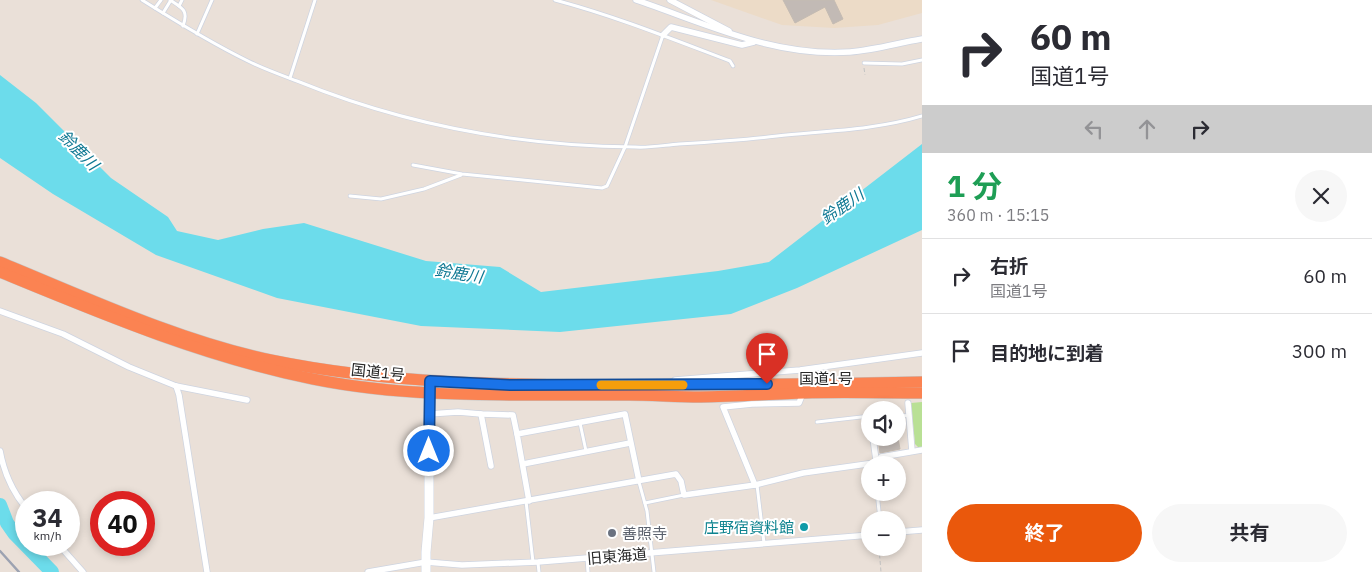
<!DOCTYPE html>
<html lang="ja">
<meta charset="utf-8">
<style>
:root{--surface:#fff;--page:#f7f7f7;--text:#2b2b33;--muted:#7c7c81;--line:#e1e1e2;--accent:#ea580c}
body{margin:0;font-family:"IBM Plex Sans","Noto Sans JP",sans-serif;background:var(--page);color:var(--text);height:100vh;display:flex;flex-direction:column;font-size:19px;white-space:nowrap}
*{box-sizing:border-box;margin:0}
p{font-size:16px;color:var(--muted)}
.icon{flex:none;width:28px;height:28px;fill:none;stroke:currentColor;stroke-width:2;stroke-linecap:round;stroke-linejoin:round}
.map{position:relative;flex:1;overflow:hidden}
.sheet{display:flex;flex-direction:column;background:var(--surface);width:450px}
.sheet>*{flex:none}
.guide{background:#fff;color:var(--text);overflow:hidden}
.tools{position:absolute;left:861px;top:401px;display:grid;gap:10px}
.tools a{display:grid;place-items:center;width:45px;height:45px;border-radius:50%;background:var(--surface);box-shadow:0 2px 8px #0003;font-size:25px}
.speed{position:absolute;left:15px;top:491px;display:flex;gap:10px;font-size:25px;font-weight:700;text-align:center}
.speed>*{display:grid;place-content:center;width:65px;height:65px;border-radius:50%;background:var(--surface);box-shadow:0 2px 8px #0003;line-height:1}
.speed small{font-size:12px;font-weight:400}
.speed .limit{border:8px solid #d22;background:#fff;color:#111}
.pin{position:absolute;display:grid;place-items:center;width:42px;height:42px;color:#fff;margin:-51px -21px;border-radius:50% 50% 50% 0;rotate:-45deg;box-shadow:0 0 5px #0007}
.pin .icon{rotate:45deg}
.me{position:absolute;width:55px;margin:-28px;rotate:0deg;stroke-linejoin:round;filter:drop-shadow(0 0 4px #0008)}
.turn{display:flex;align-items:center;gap:18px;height:105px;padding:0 25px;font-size:22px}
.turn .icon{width:65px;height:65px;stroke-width:2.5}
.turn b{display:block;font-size:35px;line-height:42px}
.lanes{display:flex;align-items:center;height:48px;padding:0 25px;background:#0003;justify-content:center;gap:25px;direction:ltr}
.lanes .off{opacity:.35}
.round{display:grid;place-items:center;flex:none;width:52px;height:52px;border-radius:26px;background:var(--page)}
.headline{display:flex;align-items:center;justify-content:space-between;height:85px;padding:0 25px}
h1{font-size:30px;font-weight:700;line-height:38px;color:#1e9e55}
.button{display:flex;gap:10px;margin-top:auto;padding:10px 25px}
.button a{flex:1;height:58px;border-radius:30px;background:var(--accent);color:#fff;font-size:20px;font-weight:700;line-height:58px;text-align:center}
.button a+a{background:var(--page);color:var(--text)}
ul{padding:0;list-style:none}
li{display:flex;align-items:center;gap:15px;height:75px;padding:0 25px;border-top:1px solid var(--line)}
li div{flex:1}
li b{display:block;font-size:19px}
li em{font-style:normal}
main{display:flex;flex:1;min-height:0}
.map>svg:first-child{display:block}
.education{fill:#ecdbc7}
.green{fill:#b9e095}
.water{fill:#6cdceb}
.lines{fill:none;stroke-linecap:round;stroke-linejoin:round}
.river{stroke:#6cdceb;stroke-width:14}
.building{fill:#c2bab5;stroke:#c4bbb2}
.lane-casing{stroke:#ced4e0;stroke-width:4.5}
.street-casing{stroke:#ced4e0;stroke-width:7}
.secondary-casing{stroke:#ced4e0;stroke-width:10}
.highway-casing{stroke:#c3c3c3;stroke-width:12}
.path{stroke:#c3c3c3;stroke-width:1;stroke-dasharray:4 2.5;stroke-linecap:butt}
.lane{stroke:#fff;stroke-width:3}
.street{stroke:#fff;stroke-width:5.5}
.secondary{stroke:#fff;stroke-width:9}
.highway{stroke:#fb8352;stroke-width:11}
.rail{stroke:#9ca2b1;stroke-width:2.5}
.route-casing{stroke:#114b97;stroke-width:12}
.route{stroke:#1a73e8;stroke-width:9}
.slow{stroke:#f59e0b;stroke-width:9}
.culture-dot{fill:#0f9aa8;stroke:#fff;stroke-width:2}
.worship-dot{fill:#6b7280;stroke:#fff;stroke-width:2}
.labels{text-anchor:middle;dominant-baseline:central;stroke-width:4;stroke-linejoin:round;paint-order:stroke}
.street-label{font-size:15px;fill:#272727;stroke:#fff}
.culture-label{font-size:15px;fill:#0d838f;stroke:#fff;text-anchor:end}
.worship-label{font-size:15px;fill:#5b616d;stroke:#fff;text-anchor:start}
.water-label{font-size:16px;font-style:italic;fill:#0f7893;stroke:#fff}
</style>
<main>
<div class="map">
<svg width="922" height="572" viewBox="0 0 922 572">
<rect width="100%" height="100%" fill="#eae0d8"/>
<polygon class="education" points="711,0 922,0 922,13 878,25 834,28 782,25"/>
<polygon class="green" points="922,402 922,447 919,448 915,444 911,403"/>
<polygon class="water" points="0,75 36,103 111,178 168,217 177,231 218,240 263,229 304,223 426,261 500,267 541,292 718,271 769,262 922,144 922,230 797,288 731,314 560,332 421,326 277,298 156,255 53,194 0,158"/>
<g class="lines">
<polyline class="river" points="0,505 7,523 14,533 52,572"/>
</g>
<g class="building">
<polygon points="783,0 834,0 843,19 833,24 825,7 795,23"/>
<polygon points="878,438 898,438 900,449 880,453"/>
</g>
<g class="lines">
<defs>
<g id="lane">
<path d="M142 0C177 22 211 43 248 61 264 69 281 75 297 81 405 125 519 146 635 147 650 148 665 145 679 144 712 142 744 140 777 136 825 131 876 130 922 116"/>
<path d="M170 0C182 8 189 10 183 26"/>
<path d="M555 0C615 16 672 39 730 61L733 66"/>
<polyline points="179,6 182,0"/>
<polyline points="155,8 161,0"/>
<polyline points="163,13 171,0"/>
<polyline points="197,34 212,0"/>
<polyline points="864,63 902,64 922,60"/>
<polyline points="290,78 315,0"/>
<polyline points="413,165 462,174 602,188 607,186 625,147 663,35"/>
<polyline points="350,196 381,199 424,189 461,175"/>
<polyline points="898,415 909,416"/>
<polyline points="817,422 870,416"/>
<polyline points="580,423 586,451"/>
<polyline points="639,482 647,511 654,572"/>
<polyline points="757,485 764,543"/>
<polyline points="877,492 880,520"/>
<polyline points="526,501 533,562"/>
<polyline points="645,503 684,495"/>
<polyline points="587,558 588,572"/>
<polyline points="538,563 539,572"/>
</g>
<g id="street">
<path d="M636 0C707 24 773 57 850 52 875 50 898 43 922 39"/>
<polyline points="670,0 729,31"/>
<polyline points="663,35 671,27 742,45 754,42"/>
<polyline points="0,311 63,334 129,367 176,386 247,400"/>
<polyline points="675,380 800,370 922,353"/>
<polyline points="176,386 179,395 207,572"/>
<polyline points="803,393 799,403 752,404 723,407 755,485 803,473 874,463 881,457 922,450"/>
<polyline points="908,403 912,451"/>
<polyline points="429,414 458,412 481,414 513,415 517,434"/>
<polyline points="481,414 491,466"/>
<polyline points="873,438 876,460"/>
<path d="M0 451C4 473 12 491 26 508"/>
<polyline points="523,464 630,443"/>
<polyline points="529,501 517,434 625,414 639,481"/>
<polyline points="429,518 676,474 681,481 684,495 755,485"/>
<polyline points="898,532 922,530"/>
<polyline points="59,545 83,572"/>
<polyline points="368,572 426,562 462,565 538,562 870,535"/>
</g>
<polyline id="secondary" points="426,572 426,552 429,518 429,388"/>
<g id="highway">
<path d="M0 262C85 297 180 341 271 360 387 384 506 385 624 385 723 385 823 384 922 382"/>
<path d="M0 272C102 314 204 357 313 379 417 400 523 394 629 395 652 395 676 397 700 397 734 397 769 394 804 393 843 392 883 393 922 393"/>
</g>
</defs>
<use href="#lane" class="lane-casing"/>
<use href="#street" class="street-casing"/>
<use href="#secondary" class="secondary-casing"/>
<use href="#highway" class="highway-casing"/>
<g class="path">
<polyline points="864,68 865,75"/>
<polyline points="879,548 881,572"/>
</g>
<use href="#lane" class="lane"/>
<use href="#street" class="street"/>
<use href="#secondary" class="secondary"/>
<use href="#highway" class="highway"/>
<polyline class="rail" points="0,551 19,572"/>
</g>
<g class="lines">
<defs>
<polyline id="route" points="429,451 430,381 510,385 767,384"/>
</defs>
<use href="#route" class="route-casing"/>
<use href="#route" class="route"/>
<polyline class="slow" points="601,385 683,385"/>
</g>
<circle class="culture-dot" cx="804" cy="527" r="5"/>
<circle class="worship-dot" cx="612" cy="533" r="5"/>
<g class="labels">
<g class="street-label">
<text transform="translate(378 372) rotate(6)">国道1号</text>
<text x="826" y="378">国道1号</text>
<text transform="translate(617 556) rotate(-5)">旧東海道</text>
</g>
<g class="culture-label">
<text x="794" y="527">庄野宿資料館</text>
</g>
<g class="worship-label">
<text x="622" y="533">善照寺</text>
</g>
<g class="water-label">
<text transform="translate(79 150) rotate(45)">鈴鹿川</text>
<text transform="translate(842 206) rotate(-35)">鈴鹿川</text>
<text transform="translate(459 273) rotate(9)">鈴鹿川</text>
</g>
</g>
</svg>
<div class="tools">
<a><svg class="icon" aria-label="sound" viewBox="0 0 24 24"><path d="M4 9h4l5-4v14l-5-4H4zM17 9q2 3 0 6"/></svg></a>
<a>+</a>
<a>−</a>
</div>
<div class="speed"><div>34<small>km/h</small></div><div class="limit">40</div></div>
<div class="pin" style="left:767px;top:384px;background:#d93025"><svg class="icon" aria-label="arrive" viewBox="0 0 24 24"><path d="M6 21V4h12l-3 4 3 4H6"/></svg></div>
<svg class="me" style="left:429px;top:451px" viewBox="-20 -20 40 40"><circle r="17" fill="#1a73e8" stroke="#fff" stroke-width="3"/><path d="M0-11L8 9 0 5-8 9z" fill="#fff"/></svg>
</div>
<section class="sheet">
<div class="guide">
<div class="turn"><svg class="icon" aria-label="right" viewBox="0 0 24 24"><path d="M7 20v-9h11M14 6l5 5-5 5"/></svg><div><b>60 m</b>国道1号</div></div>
<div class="lanes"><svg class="icon off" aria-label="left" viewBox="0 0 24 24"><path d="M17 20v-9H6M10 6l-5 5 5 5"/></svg><svg class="icon off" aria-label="ahead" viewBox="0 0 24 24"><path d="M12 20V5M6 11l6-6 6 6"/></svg><svg class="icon" aria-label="right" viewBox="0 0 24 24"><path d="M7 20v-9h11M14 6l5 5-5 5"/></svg></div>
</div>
<div class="headline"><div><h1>1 分</h1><p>360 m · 15:15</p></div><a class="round"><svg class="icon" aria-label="close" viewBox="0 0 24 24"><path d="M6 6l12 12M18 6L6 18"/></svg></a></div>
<ul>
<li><svg class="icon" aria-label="right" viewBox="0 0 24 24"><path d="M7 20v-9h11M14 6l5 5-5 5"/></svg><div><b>右折</b><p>国道1号</p></div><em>60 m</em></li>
<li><svg class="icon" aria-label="arrive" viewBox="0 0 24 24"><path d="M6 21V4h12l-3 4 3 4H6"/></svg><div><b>目的地に到着</b></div><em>300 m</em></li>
</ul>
<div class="button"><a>終了</a><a>共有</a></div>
</section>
</main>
